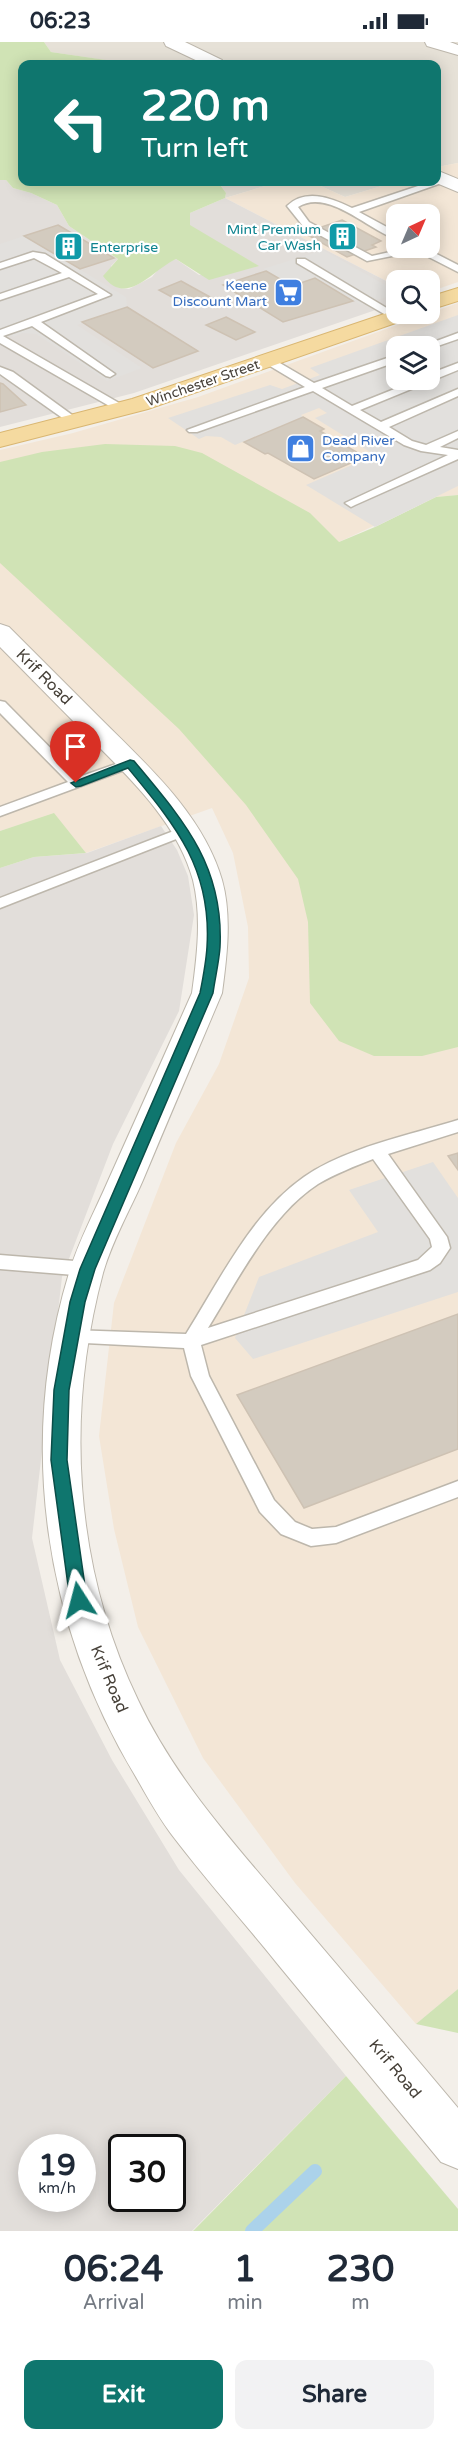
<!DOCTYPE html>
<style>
:root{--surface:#fff;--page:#f2f2f3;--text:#1f2937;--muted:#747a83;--accent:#0f766e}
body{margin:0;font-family:"Varela Round",sans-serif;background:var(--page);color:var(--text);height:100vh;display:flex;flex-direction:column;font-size:22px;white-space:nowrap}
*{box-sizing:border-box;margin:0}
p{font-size:20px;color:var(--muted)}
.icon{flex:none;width:33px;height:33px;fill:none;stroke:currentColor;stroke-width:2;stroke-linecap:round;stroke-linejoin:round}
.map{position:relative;height:2189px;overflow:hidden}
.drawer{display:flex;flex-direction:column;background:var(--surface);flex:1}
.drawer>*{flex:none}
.guide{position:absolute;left:18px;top:18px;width:423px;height:126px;border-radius:12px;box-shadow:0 3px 15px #0003;background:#0f766e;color:#fff;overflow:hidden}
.needle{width:39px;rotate:44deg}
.tools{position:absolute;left:386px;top:162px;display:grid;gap:12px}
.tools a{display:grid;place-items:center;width:54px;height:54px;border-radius:12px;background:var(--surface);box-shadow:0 3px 15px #0003;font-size:30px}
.speed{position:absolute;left:18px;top:2092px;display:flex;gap:12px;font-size:30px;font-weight:700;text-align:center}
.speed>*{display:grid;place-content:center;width:78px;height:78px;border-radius:50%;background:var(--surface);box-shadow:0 3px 15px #0003;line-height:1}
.speed small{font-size:15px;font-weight:400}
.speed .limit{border:3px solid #111;border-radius:9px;background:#fff;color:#111}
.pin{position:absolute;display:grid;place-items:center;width:51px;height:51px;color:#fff;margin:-62px -26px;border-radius:50% 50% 50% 0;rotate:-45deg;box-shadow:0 0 6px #0007}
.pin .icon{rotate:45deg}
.me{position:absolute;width:66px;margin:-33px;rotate:351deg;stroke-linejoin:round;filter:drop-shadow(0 0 4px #0008)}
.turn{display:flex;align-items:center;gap:21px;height:126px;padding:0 24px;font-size:27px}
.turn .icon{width:78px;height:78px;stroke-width:2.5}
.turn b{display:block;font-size:42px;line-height:51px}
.eta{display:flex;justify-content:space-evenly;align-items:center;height:102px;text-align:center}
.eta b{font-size:36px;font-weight:700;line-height:42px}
.button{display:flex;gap:12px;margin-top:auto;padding:12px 24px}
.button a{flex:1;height:69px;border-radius:12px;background:var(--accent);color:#fff;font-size:24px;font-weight:700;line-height:69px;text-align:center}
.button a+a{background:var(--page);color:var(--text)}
.status{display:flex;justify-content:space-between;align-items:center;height:42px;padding:0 30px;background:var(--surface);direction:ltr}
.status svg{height:16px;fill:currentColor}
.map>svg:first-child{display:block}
.residential{fill:#e6e1d7}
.commercial{fill:#f3e6d6;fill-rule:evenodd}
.industrial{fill:#e2deda;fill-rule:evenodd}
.green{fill:#d0e3b5}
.parking{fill:#e2e0dd;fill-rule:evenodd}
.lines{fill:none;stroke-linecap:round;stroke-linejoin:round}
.stream{stroke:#abd2ea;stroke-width:14}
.building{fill:#d3cbbf;stroke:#cec2b3;stroke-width:1.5}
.lane-casing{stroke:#bdb7ac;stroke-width:3}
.street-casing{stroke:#bdb7ac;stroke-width:2}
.primary-casing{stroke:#d9b671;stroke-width:2}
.lane{fill:#fff;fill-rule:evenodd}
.street{fill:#fff;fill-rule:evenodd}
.primary{fill:#f5daa0;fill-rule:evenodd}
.route{fill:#0f766e;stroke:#0a4d48;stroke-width:1.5}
.labels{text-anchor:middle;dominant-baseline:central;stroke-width:4.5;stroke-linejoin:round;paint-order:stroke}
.far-culture-label{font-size:14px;fill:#0d838f;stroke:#fff;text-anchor:end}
.far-shop-label{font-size:14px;fill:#366cbe;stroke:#fff;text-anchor:end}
.far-street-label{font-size:14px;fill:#464038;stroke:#fff}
.street-label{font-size:16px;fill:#464038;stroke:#fff}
</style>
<div class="status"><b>06:23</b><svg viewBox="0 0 49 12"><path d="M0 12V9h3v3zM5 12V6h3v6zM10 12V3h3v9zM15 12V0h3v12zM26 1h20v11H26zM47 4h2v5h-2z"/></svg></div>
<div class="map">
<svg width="458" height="2189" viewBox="0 0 458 2189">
<rect width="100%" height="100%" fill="#f3efe9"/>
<g class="residential">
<polygon points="44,0 458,0 458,121 437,125 436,22 100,22 105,18 51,10"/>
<polygon points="218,140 278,140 225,156 226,151"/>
<polygon points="312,140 395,140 345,155"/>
</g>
<g class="commercial">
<path d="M458 121V240L429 250V238H396V244L225 156 278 140H312L345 155 395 140H436L437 125ZM396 172H429V206H396Z"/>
<path d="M458 261V453L436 455 339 500 458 562V1947L416 1982 295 1841 203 1716 138 1585 114 1487 99 1394 114 1261 176 1101 219 1022 249 936 248 885 233 811 212 766 86 811 54 772 0 789V408L73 391 198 355ZM396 304H429V338H396Z"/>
</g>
<g class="industrial">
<polygon points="0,138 6,138 13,146 31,151 57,163 69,184 118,217 111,224 119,246 129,247 152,235 161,224 176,217 199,233 258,224 190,184 190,171 225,156 396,244 396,261 134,351 0,385"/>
<path d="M161 784 177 808 188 834 194 873 179 969 113 1102 62 1235 32 1496 60 1618 112 1718 179 1828 346 2034 192 2189H0V826L34 815 87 811ZM32 2106H82V2157H32ZM122 2106H172V2157H122Z"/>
</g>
<g class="green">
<path d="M0 0H44L51 10 106 18 100 22H22V140H218L226 151 225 156 190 171V183L259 224 209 238 176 217C152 228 127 266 103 234L118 217 69 184 57 163 31 151 13 146 6 138H0Z"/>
<polygon points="105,402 175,404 202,411 310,471 339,500 375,485 436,455 458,453 458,1005 422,1014 374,1014 339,999 310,961 308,880 298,837 246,763 179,687 0,521 0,420 42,410"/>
<polygon points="54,771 86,811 34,815 0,826 0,789"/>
<polygon points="458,1947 458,1991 416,1982"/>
<polygon points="346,2034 458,2167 458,2189 193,2189"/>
</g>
<g class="parking">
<polygon points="24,194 126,255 127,265 77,283 142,326 107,339 36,292 22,291 14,295 0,287 0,202"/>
<polygon points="323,208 396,249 396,252 361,263 315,236 292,244 263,227"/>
<path d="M458 273V444L375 485 306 443 375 413 315 376 327 371 319 366 301 373 303 375 235 403 221 395 206 394 199 397 168 376 270 343 282 347 320 333 310 326ZM396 304H429V338H396Z"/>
<polygon points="433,1120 458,1156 458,1250 253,1317 235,1296 259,1235 378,1190 349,1148"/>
</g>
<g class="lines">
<polyline class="stream" points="252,2189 315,2129"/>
</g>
<g class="building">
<polygon points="342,178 381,199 372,203 376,205 347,215 304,191"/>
<polygon points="58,183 114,216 80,227 24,194"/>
<polygon points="266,229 292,244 315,236 353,259 283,280 223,243"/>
<polygon points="181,239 210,255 188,264 159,248"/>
<polygon points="127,265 198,309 153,326 82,280"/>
<polygon points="226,275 255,290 236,298 206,283"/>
<polygon points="0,341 3,342 26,363 0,370"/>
<polygon points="303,375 324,387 320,389 365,415 314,437 268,411 265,412 244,400"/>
<polygon points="458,1111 458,1128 448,1114"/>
<polygon points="458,1272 458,1407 304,1466 237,1353"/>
</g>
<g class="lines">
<defs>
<g id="lane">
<path d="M442 136 450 138 359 170 396 190V197C368 188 328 146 298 165L309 180 372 214 408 206H425L458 223V230L417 209 367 219 303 184 287 164C306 146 331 156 352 166Z"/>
<polygon points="33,210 45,212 111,253 41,280 115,332 110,335 106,334 32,284 3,294 126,365 126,369 118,369 0,301 0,288 98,252 69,235 0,258 0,252 62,231 34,216 0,227 0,221"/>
<polygon points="297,217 305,217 400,274 391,276 297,221"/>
<polygon points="458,291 458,297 429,307 429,304 423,304"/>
<polygon points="396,313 396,320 322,346 352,364 417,338 429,338 429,332 458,321 458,328 360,368 381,380 458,347 458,354 389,385 412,399 426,403 458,389 458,396 440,405 458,408 458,417 355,463 351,465 345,461 448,413 421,409 404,403 313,349 197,390 189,390 187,388 305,345 265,321 265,317 273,317 314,341"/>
<polygon points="0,325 13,330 79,378 79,382 71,382 0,332"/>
<polygon points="0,659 5,660 79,735 130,717 137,721 135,724 0,774 0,765 68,740 0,671"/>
<polygon points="184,785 189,786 191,789 189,792 0,866 0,856"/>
<path d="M458 1078V1090L388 1112 447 1195 450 1206 440 1221 430 1228 201 1303 209 1334 274 1458 295 1480 312 1487 336 1485 458 1439V1455L336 1501 311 1504 281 1492 260 1470 191 1334 184 1306 65 1300 62 1295 65 1290 71 1288 186 1292C220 1238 251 1172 304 1135 345 1106 410 1093 458 1078ZM373 1117 430 1197 432 1205 418 1218 208 1286C237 1239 270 1173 318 1142 335 1132 355 1124 373 1117Z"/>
<polygon points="0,1213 87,1220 93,1222 96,1227 93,1232 87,1234 0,1227"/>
</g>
<g id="street">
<polygon points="164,0 185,0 222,18 225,22 204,22 166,4"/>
<polygon points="425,0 450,0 458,3 458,13 427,4"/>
<polygon points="436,128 458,137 458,150 434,140 436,140"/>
<path d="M0 582 9 585C39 615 69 645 99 675 146 722 203 772 222 838 232 874 227 914 222 951 196 1013 169 1075 143 1138 130 1168 112 1199 103 1231 65 1373 74 1525 138 1658 174 1735 231 1798 286 1863 343 1930 401 1998 458 2066V2127L441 2120C386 2053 331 1987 276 1920 243 1879 207 1839 175 1797 160 1778 148 1756 136 1735 44 1582 17 1402 69 1231 78 1200 95 1169 108 1139 136 1077 164 1014 192 951 197 914 202 875 193 838 176 776 123 730 80 686 53 659 27 632 0 605Z"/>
</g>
<g id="primary">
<polygon points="458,246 458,259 429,268 429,255"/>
<polygon points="396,268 396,272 413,272 410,276 148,367 0,405 0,391 132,357"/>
</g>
</defs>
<use href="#lane" class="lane-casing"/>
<use href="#street" class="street-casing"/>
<use href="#primary" class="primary-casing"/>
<use href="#lane" class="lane"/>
<use href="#street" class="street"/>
<use href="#primary" class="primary"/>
</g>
<path class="route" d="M130 718 134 719C183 778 224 823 220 905 219 920 215 936 213 951L95 1227 85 1260 69 1348 67 1418 87 1558 84 1563 79 1565 73 1563 70 1558 51 1418 54 1348 70 1260 80 1227 200 951C203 936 206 921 207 905 212 826 175 783 128 726L81 744 76 745 71 741Z"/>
<defs>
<symbol id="building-square" viewBox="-11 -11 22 22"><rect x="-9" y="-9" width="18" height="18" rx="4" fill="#0f9aa8" stroke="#fff"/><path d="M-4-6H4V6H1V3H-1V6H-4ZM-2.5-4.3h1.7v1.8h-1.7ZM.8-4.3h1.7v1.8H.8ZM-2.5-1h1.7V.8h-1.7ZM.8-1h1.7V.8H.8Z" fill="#fff"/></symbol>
<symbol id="supermarket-square" viewBox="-11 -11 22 22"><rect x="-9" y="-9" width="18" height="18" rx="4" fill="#3f7fe0" stroke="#fff"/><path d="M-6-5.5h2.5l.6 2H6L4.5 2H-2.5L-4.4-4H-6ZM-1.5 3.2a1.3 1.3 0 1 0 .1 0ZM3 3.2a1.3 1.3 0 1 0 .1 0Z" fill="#fff"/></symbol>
<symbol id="shop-square" viewBox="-11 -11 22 22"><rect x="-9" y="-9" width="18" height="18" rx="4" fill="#3f7fe0" stroke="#fff"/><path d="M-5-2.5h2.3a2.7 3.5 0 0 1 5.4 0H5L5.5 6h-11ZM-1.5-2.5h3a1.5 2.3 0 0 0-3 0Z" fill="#fff"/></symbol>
</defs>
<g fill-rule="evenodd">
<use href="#building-square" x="326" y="178" width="33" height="33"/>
<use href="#building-square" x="52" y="188" width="33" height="33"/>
<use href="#supermarket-square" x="272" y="234" width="33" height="33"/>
<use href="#shop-square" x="284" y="390" width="33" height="33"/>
</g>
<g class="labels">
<g class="far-culture-label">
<text x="321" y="187">Mint Premium<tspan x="321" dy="16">Car Wash</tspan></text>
<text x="90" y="205" text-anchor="start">Enterprise</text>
</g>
<g class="far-shop-label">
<text x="267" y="243">Keene<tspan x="267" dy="16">Discount Mart</tspan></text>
<text x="322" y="398" text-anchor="start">Dead River<tspan x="322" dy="16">Company</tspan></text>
</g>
<g class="far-street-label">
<text transform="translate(203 341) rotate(-19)">Winchester Street</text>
</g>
<g class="street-label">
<text transform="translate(44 635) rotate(45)">Krif Road</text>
<text transform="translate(109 1637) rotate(67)">Krif Road</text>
<text transform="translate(395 2027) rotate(50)">Krif Road</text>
</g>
</g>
</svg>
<div class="tools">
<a><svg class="needle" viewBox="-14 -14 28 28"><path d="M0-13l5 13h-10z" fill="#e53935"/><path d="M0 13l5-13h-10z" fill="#747a83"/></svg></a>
<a><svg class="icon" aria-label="search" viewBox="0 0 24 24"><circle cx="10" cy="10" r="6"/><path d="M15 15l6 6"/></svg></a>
<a><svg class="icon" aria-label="layers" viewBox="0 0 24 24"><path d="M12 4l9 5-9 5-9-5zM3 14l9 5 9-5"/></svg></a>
</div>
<div class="speed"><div>19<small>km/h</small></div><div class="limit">30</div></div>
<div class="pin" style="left:76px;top:741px;background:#d93025"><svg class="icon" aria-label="arrive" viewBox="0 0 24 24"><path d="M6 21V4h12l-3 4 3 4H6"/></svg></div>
<svg class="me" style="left:79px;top:1558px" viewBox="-20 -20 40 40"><path d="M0-17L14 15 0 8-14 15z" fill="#0f766e" stroke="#fff" stroke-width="4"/></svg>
<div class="guide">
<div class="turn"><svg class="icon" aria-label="left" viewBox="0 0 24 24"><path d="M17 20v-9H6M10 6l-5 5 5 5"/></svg><div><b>220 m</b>Turn left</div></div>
</div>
</div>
<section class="drawer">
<div class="eta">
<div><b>06:24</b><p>Arrival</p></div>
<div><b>1</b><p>min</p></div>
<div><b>230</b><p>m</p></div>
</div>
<div class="button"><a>Exit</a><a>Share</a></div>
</section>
